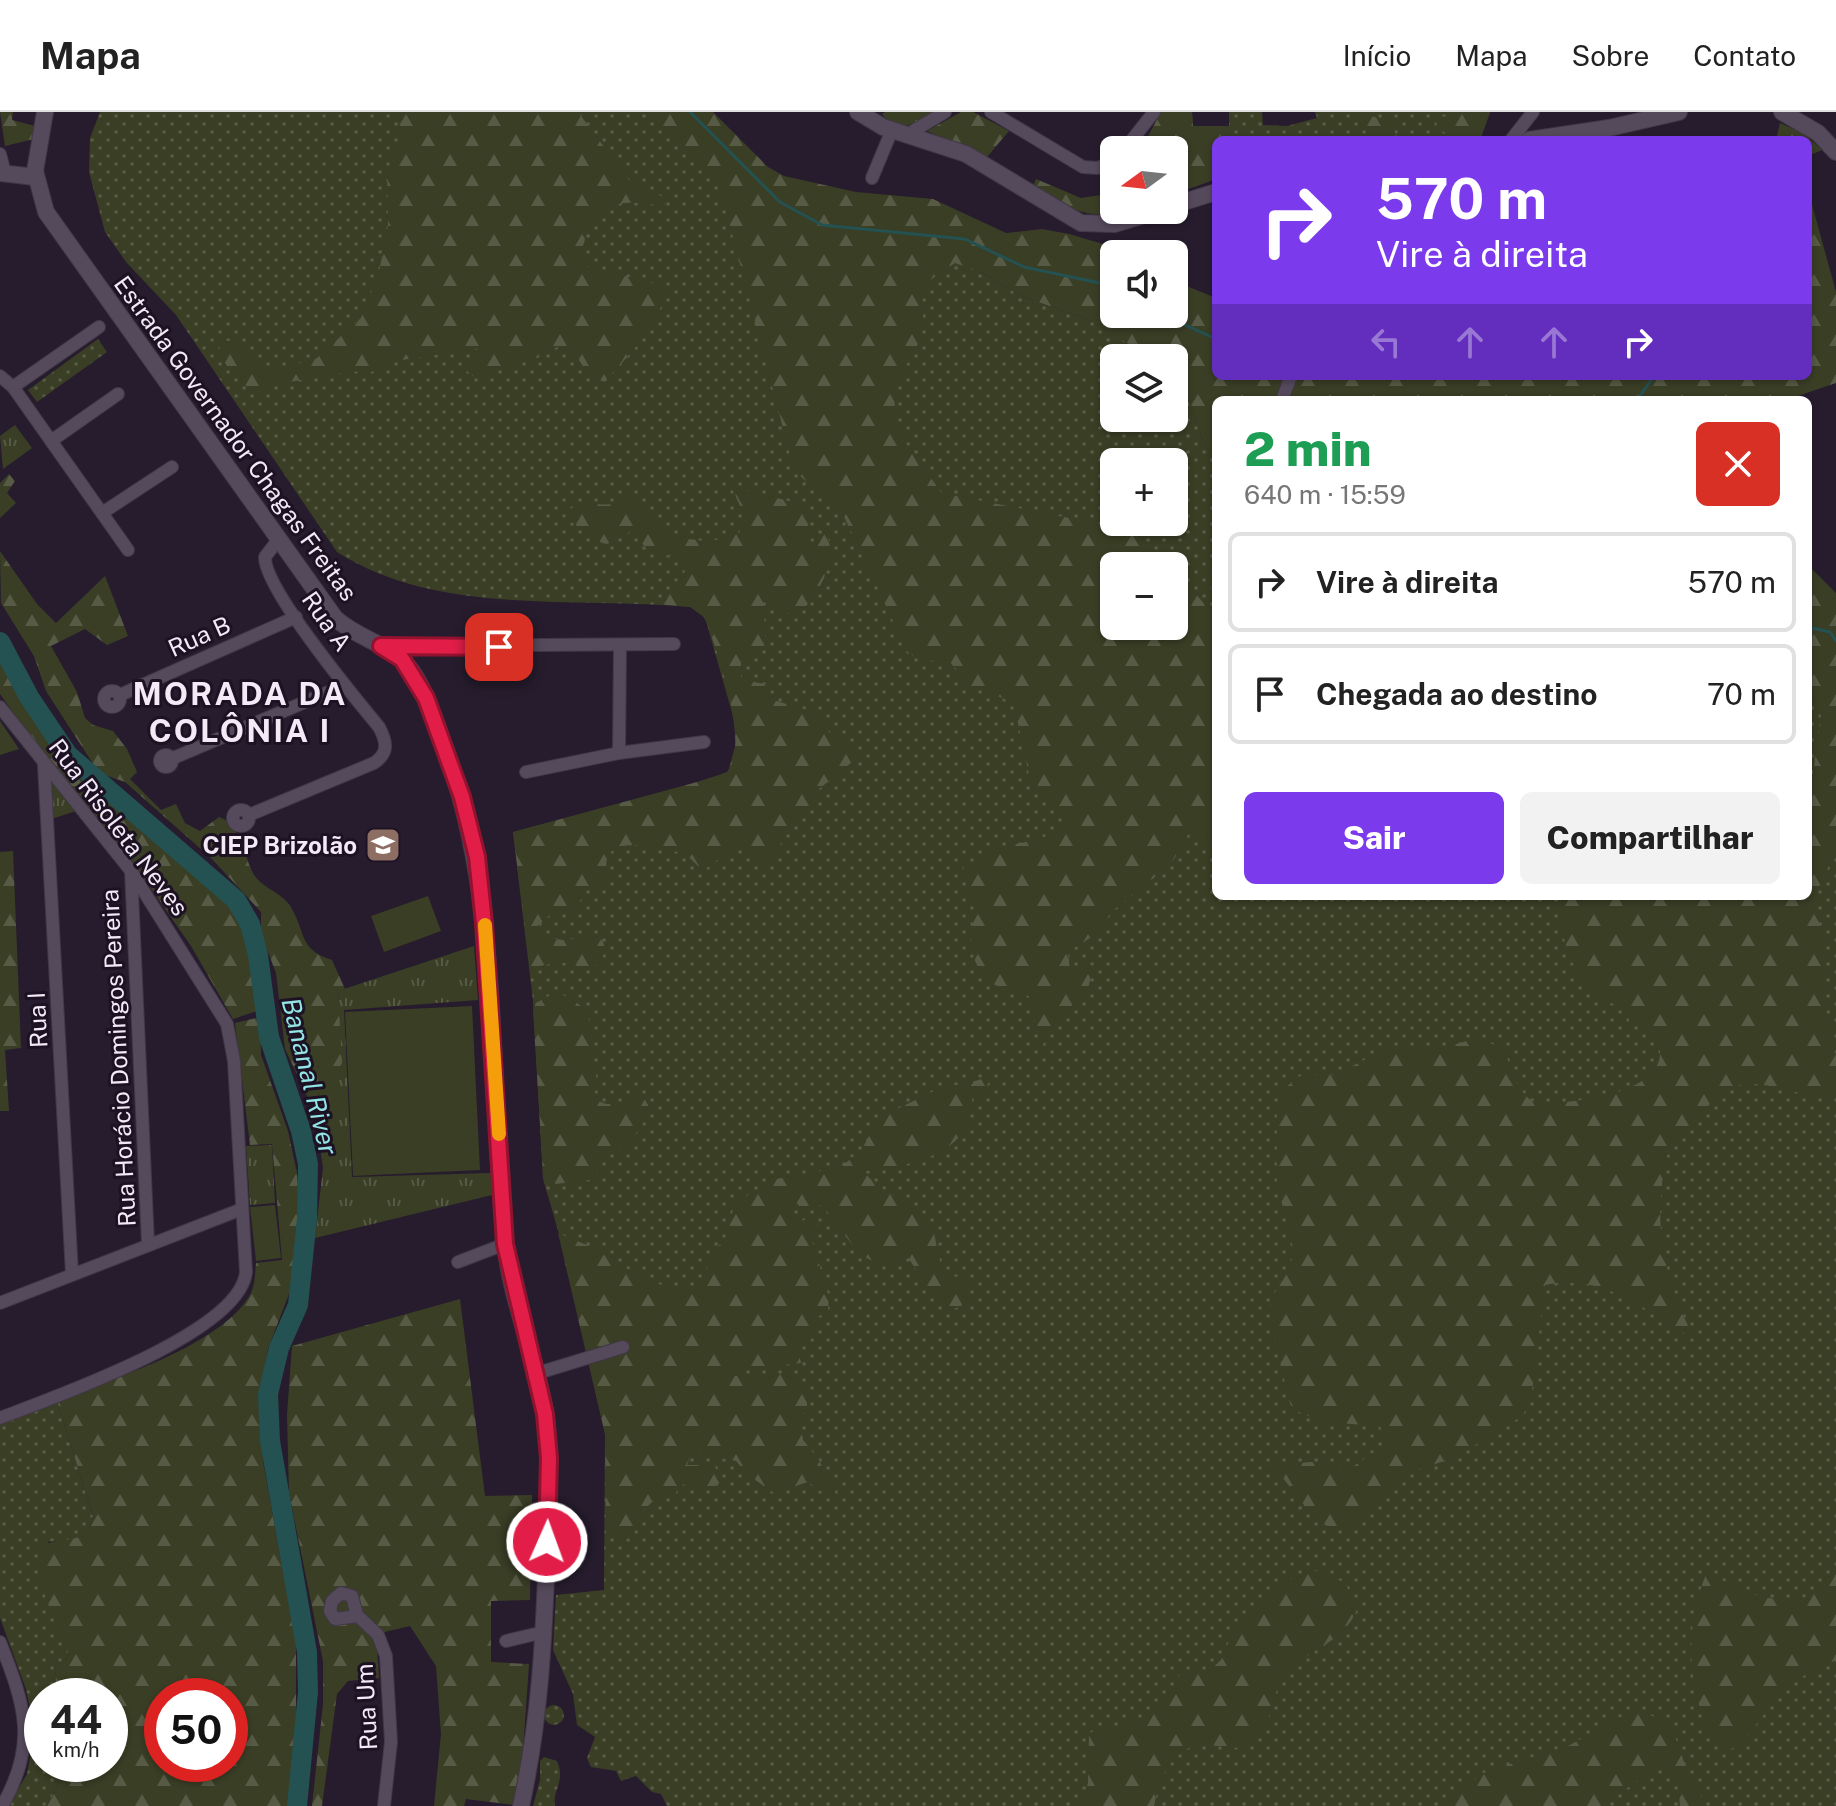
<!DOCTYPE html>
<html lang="pt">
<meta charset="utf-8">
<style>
:root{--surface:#fff;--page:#f2f2f2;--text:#222;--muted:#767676;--line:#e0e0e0;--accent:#7c3aed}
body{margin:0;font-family:"Public Sans",sans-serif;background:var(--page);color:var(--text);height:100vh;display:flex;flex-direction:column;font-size:30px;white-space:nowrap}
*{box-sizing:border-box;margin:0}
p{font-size:26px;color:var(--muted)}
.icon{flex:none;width:44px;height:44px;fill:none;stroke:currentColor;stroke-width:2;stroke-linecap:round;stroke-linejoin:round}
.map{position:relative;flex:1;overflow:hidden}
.sheet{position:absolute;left:1212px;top:284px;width:600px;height:504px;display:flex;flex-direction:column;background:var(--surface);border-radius:12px;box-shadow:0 2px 6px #0004}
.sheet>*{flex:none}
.banner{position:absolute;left:1212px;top:24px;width:600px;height:244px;border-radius:12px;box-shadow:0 2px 6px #0004;background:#7c3aed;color:#fff;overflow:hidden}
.needle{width:52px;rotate:255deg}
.fabs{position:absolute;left:1100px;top:24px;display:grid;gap:16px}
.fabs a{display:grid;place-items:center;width:88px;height:88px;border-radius:12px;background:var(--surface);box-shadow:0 2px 6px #0004;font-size:40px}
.speed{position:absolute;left:24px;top:1566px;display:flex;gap:16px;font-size:40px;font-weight:700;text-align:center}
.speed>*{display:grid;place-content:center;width:104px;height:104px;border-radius:50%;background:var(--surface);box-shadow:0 2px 6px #0004;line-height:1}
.speed small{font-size:20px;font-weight:400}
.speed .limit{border:12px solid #d22;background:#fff;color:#111}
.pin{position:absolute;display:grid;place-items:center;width:68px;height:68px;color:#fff;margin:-34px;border-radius:16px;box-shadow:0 4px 12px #0006}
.me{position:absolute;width:88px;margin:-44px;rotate:2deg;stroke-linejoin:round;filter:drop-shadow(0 0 6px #0008)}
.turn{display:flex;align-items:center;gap:28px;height:168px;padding:0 32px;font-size:36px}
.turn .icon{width:104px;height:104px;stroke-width:2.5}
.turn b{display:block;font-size:56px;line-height:68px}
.lanes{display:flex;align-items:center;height:76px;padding:0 32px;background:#0003;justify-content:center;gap:40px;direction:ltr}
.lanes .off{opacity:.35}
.round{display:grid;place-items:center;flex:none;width:84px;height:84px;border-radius:12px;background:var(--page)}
.summary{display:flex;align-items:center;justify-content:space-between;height:136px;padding:0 32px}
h1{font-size:48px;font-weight:800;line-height:60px;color:#1e9e55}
.primary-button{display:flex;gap:16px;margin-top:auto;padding:16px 32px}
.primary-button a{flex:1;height:92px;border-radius:12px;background:var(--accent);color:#fff;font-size:32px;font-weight:800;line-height:92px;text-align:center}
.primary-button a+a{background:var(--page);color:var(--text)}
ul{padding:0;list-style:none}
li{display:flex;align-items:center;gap:24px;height:100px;margin:0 16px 12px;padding:0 16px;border:4px solid var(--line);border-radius:12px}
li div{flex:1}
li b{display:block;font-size:30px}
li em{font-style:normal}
header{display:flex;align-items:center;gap:48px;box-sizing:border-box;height:112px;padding:0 40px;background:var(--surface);border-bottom:2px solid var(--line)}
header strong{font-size:38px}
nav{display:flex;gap:44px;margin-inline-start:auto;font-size:28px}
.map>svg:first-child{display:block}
.grass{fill:url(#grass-dots);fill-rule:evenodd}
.forest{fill:url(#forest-firs);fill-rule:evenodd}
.park{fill:url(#park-tufts)}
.pitch{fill:#3a3e25}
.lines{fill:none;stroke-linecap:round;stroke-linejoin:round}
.stream{stroke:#245152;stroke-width:3}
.river{stroke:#245152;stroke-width:20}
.street-casing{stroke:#413846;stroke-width:14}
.secondary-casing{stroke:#413846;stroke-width:18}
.street{stroke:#55495c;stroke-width:12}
.secondary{stroke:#55495c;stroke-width:16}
.route-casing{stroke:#92132f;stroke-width:20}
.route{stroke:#e11d48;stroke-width:14}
.slow{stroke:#f59e0b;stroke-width:14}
.labels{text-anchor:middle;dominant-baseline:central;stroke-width:6;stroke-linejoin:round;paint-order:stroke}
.street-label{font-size:24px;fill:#f2eaf6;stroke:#1d1223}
.poi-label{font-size:24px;font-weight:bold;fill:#f2eaf6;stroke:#1d1223;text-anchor:end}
.water-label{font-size:26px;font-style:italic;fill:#92e4e5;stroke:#1d1223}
.district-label{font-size:32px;font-weight:bold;letter-spacing:2px;fill:#f2eaf6;stroke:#1d1223}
</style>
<header>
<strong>Mapa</strong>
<nav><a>Início</a><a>Mapa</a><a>Sobre</a><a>Contato</a></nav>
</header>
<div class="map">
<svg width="1836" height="1694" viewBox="0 0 1836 1694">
<defs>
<pattern id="grass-dots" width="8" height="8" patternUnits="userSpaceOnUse" patternTransform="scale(2)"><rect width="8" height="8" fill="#3a3e25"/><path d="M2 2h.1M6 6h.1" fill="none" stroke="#575a45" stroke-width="1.8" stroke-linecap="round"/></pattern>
<pattern id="forest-firs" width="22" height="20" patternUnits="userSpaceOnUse" patternTransform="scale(2)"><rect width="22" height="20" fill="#3a3e25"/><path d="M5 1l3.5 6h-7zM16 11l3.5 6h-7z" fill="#575a45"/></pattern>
<pattern id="park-tufts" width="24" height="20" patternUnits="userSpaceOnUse" patternTransform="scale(2)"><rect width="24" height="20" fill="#3a3e25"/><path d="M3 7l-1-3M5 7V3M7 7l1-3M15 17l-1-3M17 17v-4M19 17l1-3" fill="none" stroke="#575a45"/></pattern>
</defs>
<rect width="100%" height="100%" fill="#261c2d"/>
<g class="grass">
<path d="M100 0H645L678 28 980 160 1023 185 1088 207 1150 244 1114 246V306H1174V268L1185 279 1206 337 1216 341V784H1808V580L1836 609V1694H667L661 1682 652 1680 636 1664 621 1669 616 1659 591 1655 587 1646 595 1625 577 1613 573 1582 553 1538 556 1483 604 1478 605 1322 562 1132 543 1067 533 889 513 720 673 678 728 660 737 627 733 604 706 509 700 500 690 495C574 484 439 505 337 440L176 203 126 150 105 120 89 60 90 26ZM1114 350H1174V410H1114ZM1114 454H1174V514H1114Z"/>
<polygon points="1161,0 1192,0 1193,14 1229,14 1229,0 1262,0 1263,13 1287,14 1317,6 1315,0 1490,0 1480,28 1216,28 1216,67 1174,82 1174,38 1141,38"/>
<polygon points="98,227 107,240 37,290 28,278"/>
<path d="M57 1289 93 1404C89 1431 71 1427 48 1430L68 1538 67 1546 55 1555 56 1572 63 1584H42V1652H69L47 1694H8L27 1662 35 1620 26 1577 0 1506V1312Z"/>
<circle cx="554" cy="1603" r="10"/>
<path d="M544 1645 557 1649C566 1670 552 1678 555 1694H533L540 1668V1649Z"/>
</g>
<g class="forest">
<polygon points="0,0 13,0 12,8 35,14 34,27 5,34"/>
<path d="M401 0H578L628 67 663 85 665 92 661 94C632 89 608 86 588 114 583 121 588 130 580 137V145L586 154 656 172 662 176C670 205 624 247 606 269L592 268 575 242 559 234 540 245 474 265 467 259 483 236 395 249 367 262 353 259 272 273 259 280C240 274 218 249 219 230 241 224 245 242 260 255L290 254 317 246 361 206 379 160 388 113 387 58 397 36Z"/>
<path d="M645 0H713L768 55 784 64 856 80 933 87 1006 121 1042 117 1069 122 1113 135 1125 142H1114V202H1174V169L1216 186V264H1808V78L1836 180V271L1786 288H1216V341L1206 337 1185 279 1174 268V246H1152L1088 207 1023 185 980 160 955 151C904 184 930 172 921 221 918 239 903 254 898 271 884 316 918 348 942 381L1105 413 1145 428 1172 454H1114V514H1174V457L1214 503 1209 460 1216 455V735L1206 732 1201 721H1189L1174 747 1161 760 1115 797 1090 826 1068 840 1070 858 1092 853C1089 893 1079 882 1059 907 1052 916 1049 926 1041 935L1029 884C998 880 973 865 971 829 970 821 974 813 974 804 974 787 967 771 963 755 975 749 986 742 998 737 1024 727 1054 733 1064 703L1029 663 1015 597 1007 588 968 572 950 550C933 547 920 553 907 539L840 396C827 380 808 374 794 358L717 64Z"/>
<polygon points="961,0 973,0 1009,19 987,45 927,19"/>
<polygon points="1161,0 1192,0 1193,14 1229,14 1222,22 1232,28 1216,28 1216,67 1174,82 1174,38 1141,38"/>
<path d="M1356 0 1390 9 1398 28C1376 28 1369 17 1356 0Z"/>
<polygon points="1468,0 1490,0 1480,28 1455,28 1437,15 1436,6"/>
<polygon points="1780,11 1803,21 1822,38 1808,44 1808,28 1776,28"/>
<path d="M1036 67 1081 86 1114 81V98H1130C1085 110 1070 96 1033 74Z"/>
<polygon points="9,362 15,369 7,381 16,391 0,406 0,371"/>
<path d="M731 374 800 392 807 405 812 435 816 437 826 419C838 448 821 478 801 500L789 502 763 488 766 530 763 536 741 549V567L768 573 773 588 821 602 830 622 848 627 857 646 819 677 804 705 782 719 780 740 767 752 754 750 744 737 728 740 704 758C696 754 692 746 685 743 670 736 617 724 608 744 604 753 609 764 605 775L586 778 574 801 550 803 536 815 543 825C551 825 557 828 564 828 579 828 615 811 601 851L590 857 560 850 530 856 513 720 723 663C755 644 716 533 704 505L690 495 658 492 686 458 678 444 651 442 632 419 607 432C589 429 582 413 564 407 575 383 592 395 611 392L629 376C639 384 641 398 650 407 672 429 713 435 739 421L745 405Z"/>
<path d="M0 439 37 492 56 511 105 464 128 524 107 533 85 517 51 534 77 580 85 606 93 613 113 619 127 637 137 660 130 667 161 698 176 692 185 711 200 719 219 705C240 711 244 745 254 763 263 776 278 779 288 791 307 817 296 837 332 848L345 877 338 880 343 949 340 957 332 962 318 954 320 987 315 1001 285 937 276 861 261 822V800L210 745 125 670 99 661 46 579 34 544 1 491Z"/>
<path d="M1808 453 1836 481V738L1818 777 1817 798 1826 850 1824 886 1836 945V982C1813 992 1773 967 1740 973 1716 977 1709 995 1695 1011 1685 1022 1673 1030 1667 1044 1663 1052 1663 1064 1662 1074 1655 1130 1670 1179 1695 1228 1648 1200 1604 1160 1545 1173L1531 1287 1523 1303 1501 1318 1453 1346 1409 1361 1368 1404 1352 1413 1335 1416 1325 1413 1311 1402 1283 1366 1266 1354 1311 1350 1351 1356 1384 1333 1386 1322 1379 1314 1324 1310 1296 1299 1290 1291 1271 1214 1270 1188 1288 1160 1292 1146 1291 1122 1277 1074V993L1282 978 1303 962 1334 963 1384 938 1443 936 1477 926 1503 936C1513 958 1517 987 1542 993 1580 988 1682 982 1656 922L1629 910V898C1576 882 1561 836 1558 784H1808V663L1812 668 1822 595 1808 580Z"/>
<path d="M0 538C30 616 92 672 155 723 184 746 221 770 238 803 253 832 254 866 260 898L233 907 191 834 133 751 48 650 0 582Z"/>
<polygon points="0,609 19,637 0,643"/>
<polygon points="13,739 21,936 5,938 9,999 0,999 0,740"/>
<path d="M554 881C578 884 588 900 594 922 580 944 606 962 593 984 608 1001 625 986 643 985L650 996 640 1017 622 1037 599 1045 597 1067 556 1072 543 1061 533 898 536 891Z"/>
<path d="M260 905 261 943 288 1019 297 1061 300 1107 295 1166 268 1237 259 1289 263 1349 296 1531V1614L288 1694H47L69 1652H110V1584H63L56 1572 55 1555 67 1546 68 1538C56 1508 32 1468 41 1435 62 1421 88 1437 93 1404L57 1289C109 1268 224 1233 251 1181 255 1172 255 1161 256 1151L282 1148 272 1032 250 1033 235 911ZM162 1584H230V1652H162Z"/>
<path d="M994 959 983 982 972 986C974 1044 908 1054 864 1059 879 1083 911 1085 928 1108 940 1125 934 1156 952 1165L962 1164 969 1178V1190L954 1197 930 1180 906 1142 888 1156 860 1143 822 1093 800 1095 795 1089 790 1095 800 1110 812 1104 819 1110 812 1128 829 1186 828 1198 815 1207 817 1222 798 1238 801 1251 735 1258 733 1264 781 1262 801 1271 807 1283V1303L799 1299 803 1328 820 1349 825 1366 833 1370 836 1384 826 1383 808 1370 774 1381 748 1363 736 1349 692 1340 687 1353H714L721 1366 718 1373 700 1378 679 1371 676 1382H660L639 1403 633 1425 626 1427 606 1421 605 1322 558 1121 599 1138 610 1149 674 1179 702 1175 711 1141C739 1117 723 1110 739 1088L777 1067 841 1055 862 1037 874 1015 891 1000 938 977 979 968Z"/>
<polygon points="460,1187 485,1384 532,1383 530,1488 491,1489 491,1550 529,1552 523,1638 513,1693 466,1687 464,1694 434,1694 441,1622 436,1554 410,1514 376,1522 379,1566 348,1569 337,1582 322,1694 312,1694 323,1592 323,1549 289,1381 287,1303 292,1234"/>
<path d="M1836 1456V1548C1819 1556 1802 1563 1788 1575 1748 1612 1721 1694 1696 1580 1687 1539 1691 1499 1707 1460 1745 1483 1811 1511 1836 1456Z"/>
<path d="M1316 1459C1339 1463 1351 1474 1357 1497 1344 1533 1303 1537 1283 1566 1271 1584 1272 1612 1256 1627 1238 1643 1223 1632 1204 1633 1172 1633 1159 1669 1154 1694H1081L1088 1671 1089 1622C1100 1614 1106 1617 1119 1614 1150 1606 1167 1590 1180 1562L1209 1559 1221 1548 1230 1527 1281 1474 1297 1463Z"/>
<path d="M1631 1599C1680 1606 1672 1624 1688 1659 1694 1673 1702 1678 1704 1694H1680L1678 1673 1667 1653 1660 1652 1603 1694H1440L1483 1661 1570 1633Z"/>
</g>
<g class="park">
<path d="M885 0H934C914 12 899 23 882 2Z"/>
<polygon points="15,313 32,336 3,357 0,324"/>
<polygon points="50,664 76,699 51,707"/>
<polygon points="474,834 478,888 344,898 352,1065 491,1061 492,1083 315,1126 323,1056 315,1001 320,987 317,957 320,953 332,962 342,952 338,879"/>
<polygon points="272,1033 275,1091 250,1093 246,1034"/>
</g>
<g class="pitch">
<polygon points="428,784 441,819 384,840 371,804"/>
<polygon points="472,894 480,1058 353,1064 345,900"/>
<polygon points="275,1093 281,1146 256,1149 250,1095"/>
</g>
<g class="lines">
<g class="stream">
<polyline points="690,0 780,90 822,113 965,127 1024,155 1114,174"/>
<polyline points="1161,202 1216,227"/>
<polyline points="1637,288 1654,264"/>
<polyline points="1808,515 1830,520 1836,529"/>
</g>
<polyline class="river" points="0,530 29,585 68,643 236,788 250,812 258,843 269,925 301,1019 308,1052 307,1107 298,1193 279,1236 268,1282 270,1329 307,1540 308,1580 297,1694"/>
<defs>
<g id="street">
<polyline points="991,0 1083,55 1098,56 1114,48"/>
<polyline points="910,21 945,0"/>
<polyline points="1511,28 1533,0"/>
<polyline points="1124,38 1154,0"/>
<polyline points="0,42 5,61"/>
<polyline points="872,66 892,18"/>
<polyline points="0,264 13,275 128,438"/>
<polyline points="13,275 99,215"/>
<polyline points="1282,288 1291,264"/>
<polyline points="51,329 118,282"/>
<polyline points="102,401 172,355"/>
<polyline points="381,534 674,532"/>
<circle cx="112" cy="587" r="8"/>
<polyline points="120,583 296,505"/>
<path d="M0 595 131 759 227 912 234 949 246 1160C240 1221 54 1285 0 1306"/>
<polyline points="619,641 620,534"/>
<circle cx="166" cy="649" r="6"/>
<polyline points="171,647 345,573"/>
<polyline points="44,653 72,1162"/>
<polyline points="526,660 619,641 704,630"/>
<circle cx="241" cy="706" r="8"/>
<path d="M249 703 374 651C389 641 387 630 379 615 355 586 264 476 265 445L278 428"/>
<polyline points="131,759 148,1131"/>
<polyline points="458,1150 505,1132"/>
<polyline points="0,1191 242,1097"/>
<polyline points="538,1261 623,1235"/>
<polyline points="358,1504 335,1507 330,1499 332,1489 341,1481 352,1484 357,1503 378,1523 386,1544 391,1630 384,1694"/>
<polyline points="506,1529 544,1520"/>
<path d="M0 1530C25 1593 38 1632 2 1694"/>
</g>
<g id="secondary">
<path d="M45 0 35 59 46 100 335 506C360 529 397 533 415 564 429 587 437 614 446 639 502 796 488 965 505 1129 510 1187 536 1243 545 1300 552 1346 548 1392 547 1438 544 1525 540 1609 521 1694"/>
<polyline points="858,0 883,15 966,42 1081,111 1114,112 1161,98"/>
<polyline points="1782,0 1818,21 1836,40"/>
<polyline points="1529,28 1609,16 1679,0"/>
<polyline points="0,61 35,65"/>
<polyline points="1174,93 1216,80"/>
</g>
</defs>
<use href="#street" class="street-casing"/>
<use href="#secondary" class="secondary-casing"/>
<use href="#street" class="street"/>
<use href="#secondary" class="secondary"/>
</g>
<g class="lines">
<defs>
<polyline id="route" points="499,535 381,534 402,547 426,586 462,685 477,745 484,811 505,1132 545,1302 549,1346 547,1430"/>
</defs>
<use href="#route" class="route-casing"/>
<use href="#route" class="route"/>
<polyline class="slow" points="485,813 499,1022"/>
</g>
<defs>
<symbol id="school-square" viewBox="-11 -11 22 22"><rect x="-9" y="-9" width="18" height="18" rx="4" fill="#8d6e63" stroke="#1d1223"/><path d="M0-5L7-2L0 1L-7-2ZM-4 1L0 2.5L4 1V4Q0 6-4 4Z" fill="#fff"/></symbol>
</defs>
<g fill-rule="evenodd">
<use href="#school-square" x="363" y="713" width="40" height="40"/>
</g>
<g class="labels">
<g class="street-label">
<text transform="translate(236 326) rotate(54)">Estrada Governador Chagas Freitas</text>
<text transform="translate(327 509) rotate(55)">Rua A</text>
<text transform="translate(199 524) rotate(-24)">Rua B</text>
<text transform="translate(119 715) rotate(53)">Rua Risoleta Neves</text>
<text transform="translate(37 908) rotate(-93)">Rua I</text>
<text transform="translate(118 946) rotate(-93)">Rua Horácio Domingos Pereira</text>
<text transform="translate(366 1595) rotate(-93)">Rua Um</text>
</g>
<g class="poi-label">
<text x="357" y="733">CIEP Brizolão</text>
</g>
<g class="water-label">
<text transform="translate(310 964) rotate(76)">Bananal River</text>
</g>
<g class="district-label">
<text x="240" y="581">MORADA DA<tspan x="240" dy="37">COLÔNIA I</tspan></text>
</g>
</g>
</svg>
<div class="fabs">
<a><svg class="needle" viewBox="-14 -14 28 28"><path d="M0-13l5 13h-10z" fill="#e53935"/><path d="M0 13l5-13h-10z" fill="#767676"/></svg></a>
<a><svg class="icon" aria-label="sound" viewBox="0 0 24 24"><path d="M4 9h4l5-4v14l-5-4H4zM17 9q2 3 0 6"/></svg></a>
<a><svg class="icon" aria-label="layers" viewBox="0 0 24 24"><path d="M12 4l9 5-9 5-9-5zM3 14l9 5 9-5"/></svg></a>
<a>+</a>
<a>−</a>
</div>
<div class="speed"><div>44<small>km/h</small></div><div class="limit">50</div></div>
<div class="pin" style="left:499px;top:535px;background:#d93025"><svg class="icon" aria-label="arrive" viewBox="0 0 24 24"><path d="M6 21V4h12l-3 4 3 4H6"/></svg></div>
<svg class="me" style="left:547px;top:1430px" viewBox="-20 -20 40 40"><circle r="17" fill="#e11d48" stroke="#fff" stroke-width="3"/><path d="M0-11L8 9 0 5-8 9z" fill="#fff"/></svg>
<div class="banner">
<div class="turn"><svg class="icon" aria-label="right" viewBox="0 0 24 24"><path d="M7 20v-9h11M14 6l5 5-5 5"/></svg><div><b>570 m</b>Vire à direita</div></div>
<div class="lanes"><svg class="icon off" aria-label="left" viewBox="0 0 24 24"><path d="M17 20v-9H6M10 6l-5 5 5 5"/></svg><svg class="icon off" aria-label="ahead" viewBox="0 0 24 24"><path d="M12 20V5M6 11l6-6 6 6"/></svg><svg class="icon off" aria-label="ahead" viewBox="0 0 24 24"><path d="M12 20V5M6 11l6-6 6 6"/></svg><svg class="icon" aria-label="right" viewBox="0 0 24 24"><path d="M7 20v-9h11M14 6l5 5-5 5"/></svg></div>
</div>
<section class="sheet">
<div class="summary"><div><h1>2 min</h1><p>640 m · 15:59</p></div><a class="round" style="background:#d93025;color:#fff"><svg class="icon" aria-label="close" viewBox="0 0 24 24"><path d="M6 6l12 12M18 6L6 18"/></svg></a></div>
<ul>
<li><svg class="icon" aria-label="right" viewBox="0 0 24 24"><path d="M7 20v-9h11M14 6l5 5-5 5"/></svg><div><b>Vire à direita</b></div><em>570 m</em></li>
<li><svg class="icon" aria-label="arrive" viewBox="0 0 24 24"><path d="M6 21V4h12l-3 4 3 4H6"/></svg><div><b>Chegada ao destino</b></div><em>70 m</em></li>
</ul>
<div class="primary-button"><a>Sair</a><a>Compartilhar</a></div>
</section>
</div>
